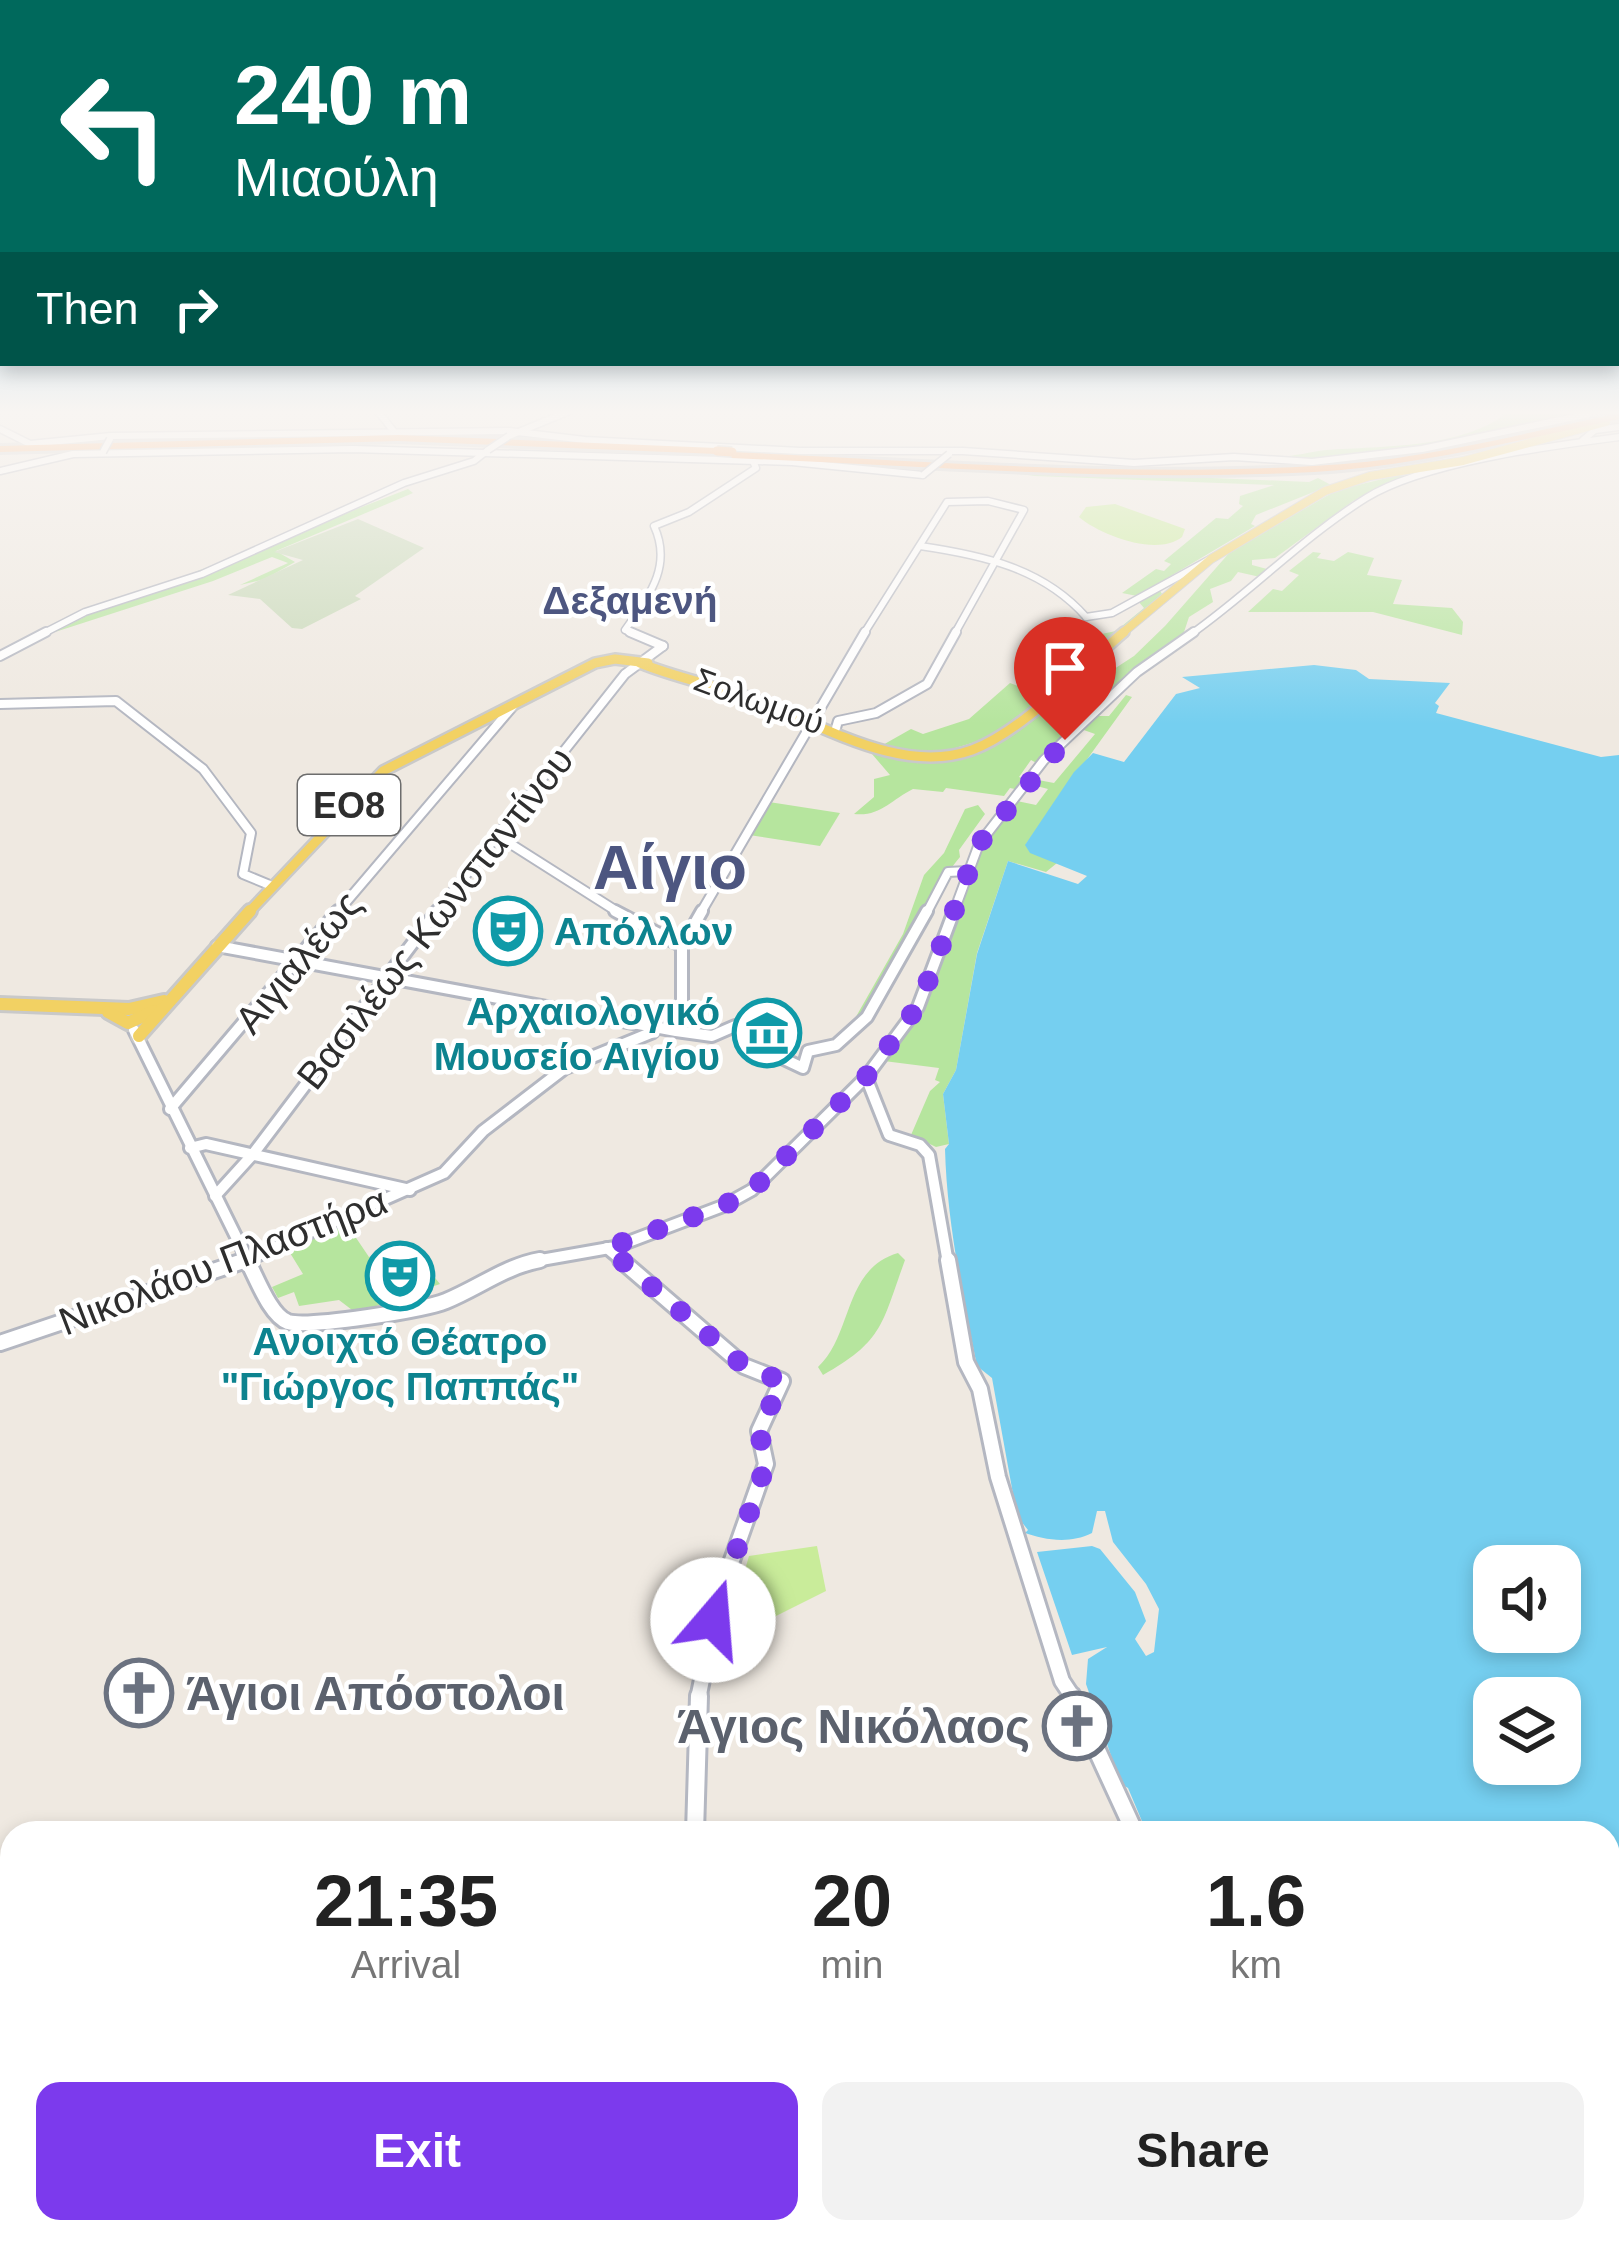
<!DOCTYPE html>
<meta charset="utf-8">
<style>
:root{--surface:#fff;--page:#f2f2f2;--text:#222;--muted:#767676;--accent:#7c3aed}
body{margin:0;font-family:Helvetica,sans-serif;background:var(--page);color:var(--text);height:100vh;display:flex;flex-direction:column;font-size:45px;white-space:nowrap}
*{box-sizing:border-box;margin:0}
p{font-size:39px;color:var(--muted)}
.icon{flex:none;width:66px;height:66px;fill:none;stroke:currentColor;stroke-width:2;stroke-linecap:round;stroke-linejoin:round}
.map{position:relative;flex:1;overflow:hidden}
.drawer{position:absolute;left:0px;top:1821px;width:1620px;height:423px;display:flex;flex-direction:column;background:var(--surface);border-radius:36px 36px 0 0;box-shadow:0 6px 18px #0003}
.drawer>*{flex:none}
.banner{position:absolute;left:0px;top:0px;width:1620px;height:366px;box-shadow:0 6px 18px #0003;background:#00695c;color:#fff;overflow:hidden}
.tools{position:absolute;left:1473px;top:1545px;display:grid;gap:24px}
.tools a{display:grid;place-items:center;width:108px;height:108px;border-radius:24px;background:var(--surface);box-shadow:0 6px 18px #0003;font-size:60px}
.pin{position:absolute;display:grid;place-items:center;width:102px;height:102px;color:#fff;margin:-123px -51px;border-radius:50% 50% 50% 0;rotate:-45deg;box-shadow:0 0 12px #0007}
.pin .icon{rotate:45deg}
.me{position:absolute;width:132px;margin:-66px;rotate:18deg;stroke-linejoin:round;filter:drop-shadow(0 0 9px #0008)}
.turn{display:flex;align-items:center;gap:42px;height:252px;padding:0 36px;font-size:54px}
.turn .icon{width:156px;height:156px;stroke-width:2.5}
.turn b{display:block;font-size:84px;line-height:102px}
.then{display:flex;align-items:center;height:114px;padding:0 36px;background:#0003;gap:24px;font-size:45px}
.eta{display:flex;justify-content:space-evenly;align-items:center;height:204px;text-align:center}
.eta b{font-size:72px;font-weight:700;line-height:84px}
.button{display:flex;gap:24px;margin-top:auto;padding:24px 36px}
.button a{flex:1;height:138px;border-radius:24px;background:var(--accent);color:#fff;font-size:48px;font-weight:700;line-height:138px;text-align:center}
.button a+a{background:var(--page);color:var(--text)}
.map>svg:first-child{display:block}
.green{fill:#b6e59e}
.cemetery{fill:#c8d9b8}
.pitch{fill:#c9ec9a}
.water{fill:#75cff0;fill-rule:evenodd}
.lines{fill:none;stroke-linecap:round;stroke-linejoin:round}
.tertiary-far4-casing{stroke:#b4b7c1;stroke-width:9}
.tertiary-far3-casing{stroke:#b4b7c1;stroke-width:12}
.tertiary-far2-casing{stroke:#b4b7c1;stroke-width:16}
.tertiary-far1-casing{stroke:#b4b7c1;stroke-width:20}
.tertiary-casing{stroke:#b4b7c1;stroke-width:22}
.secondary-far3-casing{stroke:#b4b7c1;stroke-width:9}
.secondary-far2-casing{stroke:#b4b7c1;stroke-width:12}
.secondary-far1-casing{stroke:#b4b7c1;stroke-width:16}
.secondary-casing{stroke:#b4b7c1;stroke-width:20}
.primary-far2-casing{stroke:#c9c9c9;stroke-width:10}
.primary-far1-casing{stroke:#c9c9c9;stroke-width:14}
.primary-casing{stroke:#c9c9c9;stroke-width:18}
.motorway-casing{stroke:#c9c9c9;stroke-width:6}
.tertiary-far4{stroke:#fff;stroke-width:6}
.tertiary-far3{stroke:#fff;stroke-width:8}
.tertiary-far2{stroke:#fff;stroke-width:10}
.tertiary-far1{stroke:#fff;stroke-width:14}
.tertiary{stroke:#fff;stroke-width:16}
.secondary-far3{stroke:#fff;stroke-width:6}
.secondary-far2{stroke:#fff;stroke-width:8}
.secondary-far1{stroke:#fff;stroke-width:10}
.secondary{stroke:#fff;stroke-width:14}
.primary-far2{stroke:#f2d163;stroke-width:8}
.primary-far1{stroke:#f2d163;stroke-width:9}
.primary{stroke:#f2d163;stroke-width:12}
.motorway{fill:#ffa35c;fill-rule:evenodd}
.tertiary-bridge-casing{stroke:#b4b7c1;stroke-width:9;stroke-linecap:butt}
.secondary-bridge-casing{stroke:#b4b7c1;stroke-width:9;stroke-linecap:butt}
.motorway-bridge-casing{stroke:#c9c9c9;stroke-width:12;stroke-linecap:butt}
.tertiary-bridge{stroke:#fff;stroke-width:6}
.secondary-bridge{stroke:#fff;stroke-width:6}
.motorway-bridge{stroke:#ffa35c;stroke-width:9}
.route{stroke:#7c3aed;stroke-width:21;stroke-dasharray:0 37.8}
.labels{text-anchor:middle;dominant-baseline:central;stroke-width:9;stroke-linejoin:round;paint-order:stroke}
.far-street-label{font-size:33px;fill:#2e2e2e;stroke:#fff}
.shield{fill:#fff;stroke:#6d6d6d;stroke-width:3}
.shield-label{font-size:36px;font-weight:bold;fill:#2e2e2e}
.far-quarter-label{font-size:39px;font-weight:bold;fill:#4d5680;stroke:#fff}
.street-label{font-size:39px;fill:#2e2e2e;stroke:#fff}
.culture-label{font-size:39px;font-weight:bold;fill:#0d838f;stroke:#fff;text-anchor:start}
.near-worship-label{font-size:48px;font-weight:bold;fill:#5b616d;stroke:#fff;text-anchor:start}
.town-label{font-size:63px;font-weight:bold;fill:#4d5680;stroke:#fff}
</style>
<div class="map">
<svg width="1619" height="2243" viewBox="0 0 1619 2243">
<rect width="100%" height="100%" fill="#efe9e1"/>
<g class="green">
<path d="M1510 410 1573 411C1488 440 1369 464 1279 457 1295 456 1310 452 1326 450 1381 446 1466 449 1510 410Z"/>
<polygon points="977,468 1309,482 1318,478 1331,485 1256,515 1251,524 1255,526 1137,596 1122,593 1156,569 1164,571 1171,564 1164,561 1216,518 1228,519 1243,506 1239,504 1240,496 1274,485 1035,476"/>
<path d="M1399 475 1409 477 1353 501 1275 558 1252 560V565L1267 569 1260 577 1238 572 1231 581 1210 589 1213 602 1189 617 1183 635 1126 678 1040 765 1031 760 1019 777 1027 780 1019 790 1010 788 1004 796 946 788 943 792 913 789C891 800 880 817 854 814L874 797V779L890 775 872 754 910 757 973 750 1075 679 1091 684 1134 656 1165 626 1230 552 1337 490Z"/>
<polygon points="408,489 413,493 276,551 295,562 265,579 240,585 288,563 272,557 213,581 55,632 98,610"/>
<polygon points="1313,552 1321,553 1317,558 1334,561 1348,552 1374,558 1367,575 1402,580 1393,604 1452,608 1463,622 1462,635 1373,612 1248,612 1273,589 1282,591 1299,575 1289,571"/>
<polygon points="1159,589 1162,594 1156,602 995,736 939,753 881,746 911,729 923,734 969,719 1010,683 1026,689 1031,685 1041,687 1065,666 1054,662 1082,638 1116,631 1144,608 1138,601"/>
<polygon points="1126,695 1132,697 1026,844 1057,863 1046,872 1008,861 977,953 956,1070 943,1094 949,1144 936,1147 911,1135 930,1091 940,1082 935,1080 939,1068 884,1061 921,1009 979,849 1017,801 1036,805 1048,789 1029,784 1033,779 1054,783 1095,734 1081,729 1097,716 1109,716"/>
<polygon points="769,802 840,813 820,846 749,835"/>
<path d="M978 805 985 814 959 850 960 857C925 897 892 1000 853 1022L903 934 924 875 944 853 965 809Z"/>
<polygon points="346,1223 369,1257 406,1242 440,1284 356,1313 339,1300 299,1306 294,1292 278,1298 272,1287 303,1274 287,1248"/>
<path d="M898 1253 905 1260C882 1323 884 1341 823 1375L818 1367C853 1335 843 1269 898 1253Z"/>
</g>
<polygon class="cemetery" points="358,519 424,548 355,596 361,599 302,629 292,628 260,599 228,595 303,560 274,552"/>
<g class="pitch">
<path d="M1115 504 1185 529 1182 537C1157 557 1100 535 1079 517L1086 507Z"/>
<polygon points="817,1546 826,1591 758,1625 740,1612 742,1605 735,1604 749,1556"/>
</g>
<path class="water" d="M1314 665 1356 670 1369 679 1450 683 1435 703 1439 706 1436 713 1601 757 1619 755V2243H1326L1317 2232H1608V1833H1147L1128 1788 1121 1784 1086 1684 1088 1659 1107 1647 1072 1655 1037 1552 1092 1546 1100 1549 1135 1592 1146 1621 1135 1639 1146 1656 1154 1652 1159 1609 1146 1584 1113 1542 1105 1511H1097L1092 1533C1068 1545 1043 1539 1025 1533L1028 1530 1017 1516 992 1378 977 1366C962 1293 947 1222 945 1149L949 1144 943 1094 956 1070 977 954 1008 861 1078 884 1087 876 1030 853 1025 845 1074 772 1093 753 1124 762 1176 694 1200 688 1182 677ZM1494 1566H1560V1632H1494ZM1494 1698H1560V1764H1494Z"/>
<g class="lines">
<defs>
<g id="tertiary-far4">
<polyline points="377,410 395,433"/>
<polyline points="0,429 30,444 111,436 509,431 585,440 800,451 963,451 1134,463 1234,457 1312,462 1422,449 1589,414"/>
<polyline points="0,471 73,454 353,449 792,462 923,475"/>
<path d="M920 546C982 555 1043 568 1086 617"/>
<polyline points="1086,617 1112,613 1216,556"/>
<path d="M637 635 625 630C648 597 673 567 654 526L689 512 756 468 753 461"/>
<polyline points="863,635 947,502 988,501 1024,510 954,635"/>
</g>
<g id="tertiary-far3">
<polyline points="630,632 663,646"/>
<polyline points="836,728 838,721 876,713 927,684 956,632"/>
<polyline points="495,834 621,914"/>
<polyline points="336,914 514,705"/>
<polyline points="435,914 625,674 663,646"/>
<polyline points="700,914 865,632"/>
<polyline points="926,914 948,872 967,871"/>
</g>
<g id="tertiary-far2">
<polyline points="615,911 682,946"/>
<polyline points="217,946 676,1031 712,1036 735,1026 765,1050 803,1068 808,1051 836,1045 867,1017 927,911"/>
<polyline points="667,1028 682,1001 682,946 702,911"/>
<polyline points="866,1077 889,1135 920,1145 929,1155 948,1263"/>
<polyline points="170,1109 338,911"/>
<polyline points="190,1148 206,1144 410,1190"/>
<polyline points="215,1196 253,1154 437,911"/>
<polyline points="607,1248 625,1263"/>
<polyline points="247,1260 444,1173 483,1131 565,1068 653,1032 655,1026"/>
</g>
<g id="tertiary-far1">
<polyline points="621,1260 744,1366 782,1381 759,1431 766,1464 719,1597 698,1699"/>
<polyline points="948,1260 966,1362 980,1389 998,1477 1062,1681 1074,1699"/>
</g>
<g id="tertiary">
<polyline points="1072,1696 1135,1833"/>
<polyline points="695,1833 699,1696"/>
<polyline points="761,2232 763,2243"/>
<polyline points="1297,2232 1307,2243"/>
</g>
<g id="secondary-far3">
<polyline points="509,436 572,410"/>
<polyline points="1583,440 1595,430 1619,427"/>
<polyline points="40,635 85,612 202,574 404,483 474,461 488,450"/>
<path d="M1190 635C1251 592 1302 538 1366 498 1424 462 1550 446 1619 437"/>
</g>
<g id="secondary-far2">
<polyline points="0,656 46,632"/>
<polyline points="0,704 116,701 203,769 251,833 243,874 272,886"/>
<polyline points="953,914 979,844 1044,760 1137,672 1194,632"/>
</g>
<g id="secondary-far1">
<polyline points="134,1030 249,1263"/>
<polyline points="238,1263 247,1260"/>
<polyline points="524,1263 615,1247 723,1206 752,1190 866,1077 918,1007 954,911"/>
</g>
<g id="secondary">
<path d="M247 1260C256 1276 270 1316 288 1322 309 1328 424 1310 446 1301 478 1288 506 1266 540 1260"/>
<polyline points="0,1343 246,1260"/>
</g>
<polyline id="primary-far2" points="1120,635 1211,559 1325,491 1370,476 1463,461 1606,422"/>
<g id="primary-far1">
<path d="M640 663C674 677 710 684 745 696 814 719 897 777 972 750 1023 731 1081 668 1124 632"/>
<polyline points="247,914 383,771 595,663 615,659 648,663"/>
</g>
<g id="primary">
<polyline points="0,1004 129,1009 164,1001"/>
<polyline points="108,1012 128,1023 154,1011"/>
<polyline points="139,1036 250,911"/>
</g>
<g id="motorway">
<path d="M1619 413V419C1518 440 1417 466 1314 472 1120 482 925 466 731 458L727 455 731 452C925 461 1120 477 1314 466 1417 461 1518 435 1619 413Z"/>
<polygon points="398,435 717,448 721,451 717,454 398,441 0,452 0,446"/>
</g>
</defs>
<use href="#tertiary-far4" class="tertiary-far4-casing"/>
<use href="#tertiary-far3" class="tertiary-far3-casing"/>
<use href="#tertiary-far2" class="tertiary-far2-casing"/>
<use href="#tertiary-far1" class="tertiary-far1-casing"/>
<use href="#tertiary" class="tertiary-casing"/>
<use href="#secondary-far3" class="secondary-far3-casing"/>
<use href="#secondary-far2" class="secondary-far2-casing"/>
<use href="#secondary-far1" class="secondary-far1-casing"/>
<use href="#secondary" class="secondary-casing"/>
<use href="#primary-far2" class="primary-far2-casing"/>
<use href="#primary-far1" class="primary-far1-casing"/>
<use href="#primary" class="primary-casing"/>
<use href="#motorway" class="motorway-casing"/>
<use href="#tertiary-far4" class="tertiary-far4"/>
<use href="#tertiary-far3" class="tertiary-far3"/>
<use href="#tertiary-far2" class="tertiary-far2"/>
<use href="#tertiary-far1" class="tertiary-far1"/>
<use href="#tertiary" class="tertiary"/>
<use href="#secondary-far3" class="secondary-far3"/>
<use href="#secondary-far2" class="secondary-far2"/>
<use href="#secondary-far1" class="secondary-far1"/>
<use href="#secondary" class="secondary"/>
<use href="#primary-far2" class="primary-far2"/>
<use href="#primary-far1" class="primary-far1"/>
<use href="#primary" class="primary"/>
<use href="#motorway" class="motorway"/>
<defs>
<g id="tertiary-bridge">
<polyline points="103,452 110,439"/>
<polyline points="923,475 949,454"/>
</g>
<polyline id="secondary-bridge" points="488,450 509,436"/>
<polyline id="motorway-bridge" points="717,451 732,452"/>
</defs>
<use href="#tertiary-bridge" class="tertiary-bridge-casing"/>
<use href="#secondary-bridge" class="secondary-bridge-casing"/>
<use href="#motorway-bridge" class="motorway-bridge-casing"/>
<use href="#tertiary-bridge" class="tertiary-bridge"/>
<use href="#secondary-bridge" class="secondary-bridge"/>
<use href="#motorway-bridge" class="motorway-bridge"/>
</g>
<linearGradient id="sky" x2="0" y2="1"><stop stop-color="#7abfeb"/><stop offset="0.57" stop-color="#f8f5f2"/><stop offset="1" stop-color="#f8f5f2" stop-opacity="0"/></linearGradient>
<rect width="1619" height="724" fill="url(#sky)"/>
<g class="lines">
<polyline class="route" points="713,1620 766,1464 759,1431 782,1381 744,1366 607,1248 723,1206 752,1190 866,1077 920,1003 979,844 1065,740"/>
</g>
<defs>
<symbol id="theatre-ring" viewBox="-11 -11 22 22"><circle r="9.5" fill="#fff" stroke="#0f9aa8" stroke-width="1.5"/><path d="M-5-5.5Q0-4 5-5.5V0Q5 5 0 6Q-5 5-5 0ZM-3.3-2.5H-1v1.5H-3.3ZM1-2.5H3.3v1.5H1ZM-2.8 1Q0 5.5 2.8 1Z" fill="#0f9aa8"/></symbol>
<symbol id="museum-ring" viewBox="-11 -11 22 22"><circle r="9.5" fill="#fff" stroke="#0f9aa8" stroke-width="1.5"/><path d="M0-6L6-3V-2H-6V-3ZM-5-1h2V3h-2ZM-1-1h2V3h-2ZM3-1h2V3H3ZM-6 4H6V6H-6Z" fill="#0f9aa8"/></symbol>
<symbol id="church-ring" viewBox="-11 -11 22 22"><circle r="9.5" fill="#fff" stroke="#6b7280" stroke-width="1.5"/><path d="M-1.2-6h2.4v3.5h3.3v2.4h-3.3V6h-2.4V-.1h-3.3v-2.4h3.3Z" fill="#6b7280"/></symbol>
</defs>
<g fill-rule="evenodd">
<use href="#theatre-ring" x="470" y="893" width="76" height="76"/>
<use href="#museum-ring" x="729" y="995" width="76" height="76"/>
<use href="#theatre-ring" x="362" y="1238" width="76" height="76"/>
<use href="#church-ring" x="101" y="1655" width="76" height="76"/>
<use href="#church-ring" x="1039" y="1688" width="76" height="76"/>
</g>
<g class="labels">
<g class="far-street-label">
<text transform="translate(759 701) rotate(20)">Σολωμού</text>
</g>
<rect class="shield" x="298" y="775" width="102" height="60" rx="9"/>
<g class="shield-label">
<text x="349" y="805">ΕΟ8</text>
</g>
<g class="far-quarter-label">
<text x="630" y="600">Δεξαμενή</text>
</g>
<g class="street-label">
<text transform="translate(435 918) rotate(-52)">Βασιλέως Κωνσταντίνου</text>
<text transform="translate(298 962) rotate(-50)">Αιγιαλέως</text>
<text transform="translate(223 1261) rotate(-21)">Νικολάου Πλαστήρα</text>
</g>
<g class="culture-label">
<text x="554" y="931">Απόλλων</text>
<text x="720" y="1011" text-anchor="end">Αρχαιολογικό<tspan x="720" dy="45">Μουσείο Αιγίου</tspan></text>
<text x="400" y="1341" text-anchor="middle">Ανοιχτό Θέατρο<tspan x="400" dy="45">"Γιώργος Παππάς"</tspan></text>
</g>
<g class="near-worship-label">
<text x="186" y="1693">Άγιοι Απόστολοι</text>
<text x="1030" y="1726" text-anchor="end">Άγιος Νικόλαος</text>
</g>
<g class="town-label">
<text x="670" y="867">Αίγιο</text>
</g>
</g>
</svg>
<div class="tools">
<a><svg class="icon" aria-label="sound" viewBox="0 0 24 24"><path d="M4 9h4l5-4v14l-5-4H4zM17 9q2 3 0 6"/></svg></a>
<a><svg class="icon" aria-label="layers" viewBox="0 0 24 24"><path d="M12 4l9 5-9 5-9-5zM3 14l9 5 9-5"/></svg></a>
</div>
<div class="pin" style="left:1065px;top:740px;background:#d93025"><svg class="icon" aria-label="arrive" viewBox="0 0 24 24"><path d="M6 21V4h12l-3 4 3 4H6"/></svg></div>
<svg class="me" style="left:713px;top:1620px" viewBox="-20 -20 40 40"><circle r="19" fill="#fff"/><path d="M0-13L10 11 0 6-10 11z" fill="#7c3aed"/></svg>
<div class="banner">
<div class="turn"><svg class="icon" aria-label="left" viewBox="0 0 24 24"><path d="M17 20v-9H6M10 6l-5 5 5 5"/></svg><div><b>240 m</b>Μιαούλη</div></div>
<div class="then">Then<svg class="icon" aria-label="right" viewBox="0 0 24 24"><path d="M7 20v-9h11M14 6l5 5-5 5"/></svg></div>
</div>
<section class="drawer">
<div class="eta">
<div><b>21:35</b><p>Arrival</p></div>
<div><b>20</b><p>min</p></div>
<div><b>1.6</b><p>km</p></div>
</div>
<div class="button"><a>Exit</a><a>Share</a></div>
</section>
</div>
